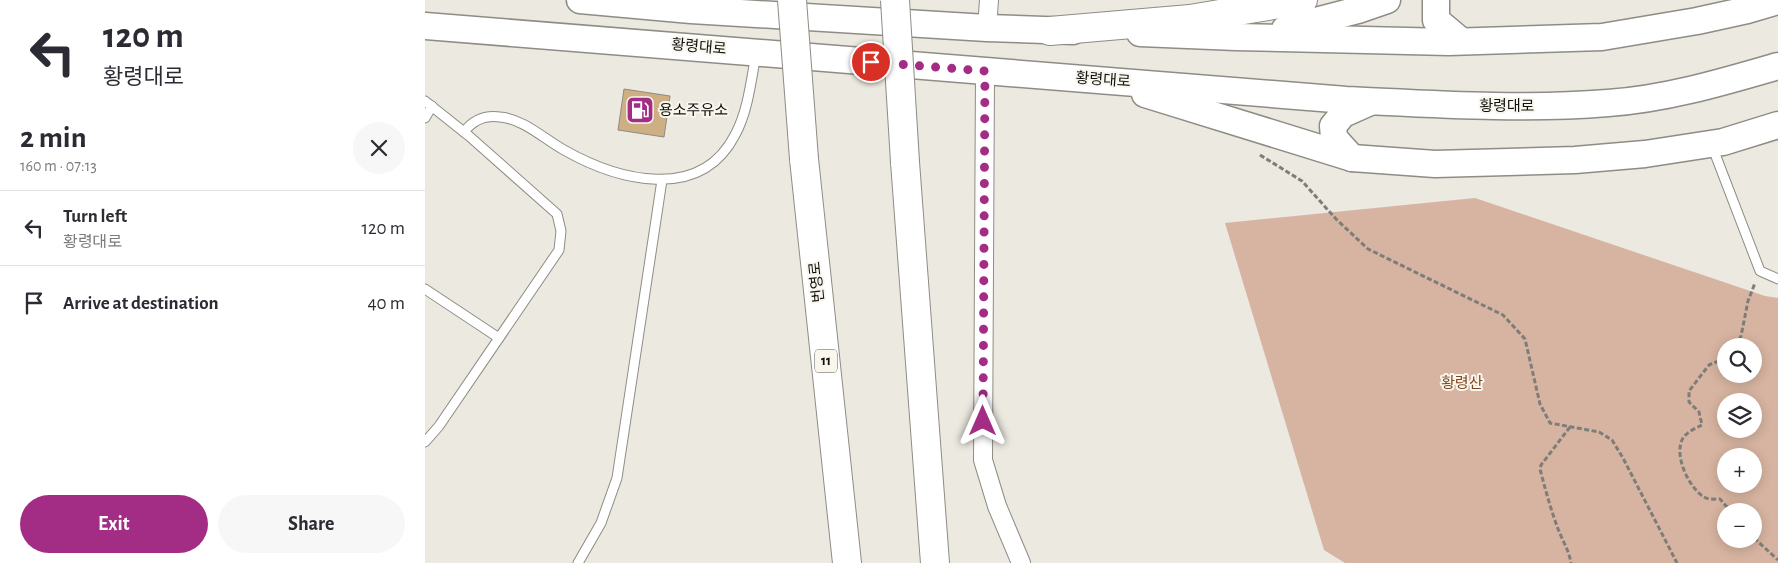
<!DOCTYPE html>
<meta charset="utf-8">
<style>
:root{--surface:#fff;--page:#f7f7f7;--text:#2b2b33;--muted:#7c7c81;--line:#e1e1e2;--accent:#a32c84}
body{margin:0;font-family:"Alegreya Sans","Noto Sans KR",sans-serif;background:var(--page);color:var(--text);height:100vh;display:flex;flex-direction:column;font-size:19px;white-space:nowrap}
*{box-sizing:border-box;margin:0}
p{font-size:16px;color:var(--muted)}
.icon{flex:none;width:28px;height:28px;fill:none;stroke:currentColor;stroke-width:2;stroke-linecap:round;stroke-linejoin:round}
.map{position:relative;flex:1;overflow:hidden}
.sheet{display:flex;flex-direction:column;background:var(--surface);width:425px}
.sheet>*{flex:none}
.hud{background:#fff;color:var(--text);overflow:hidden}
.tools{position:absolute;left:1292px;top:338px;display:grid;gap:10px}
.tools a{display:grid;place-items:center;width:45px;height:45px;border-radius:50%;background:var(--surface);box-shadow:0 2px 12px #0003;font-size:25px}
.pin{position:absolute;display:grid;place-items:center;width:42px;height:42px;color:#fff;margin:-21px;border:2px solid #fff;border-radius:50%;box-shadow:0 1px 5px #0007}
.me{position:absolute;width:55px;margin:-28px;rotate:0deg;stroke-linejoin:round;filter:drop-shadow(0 0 4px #0008)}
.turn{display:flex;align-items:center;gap:18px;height:105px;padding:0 20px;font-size:22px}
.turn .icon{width:65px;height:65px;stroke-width:2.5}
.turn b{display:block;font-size:35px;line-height:42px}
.round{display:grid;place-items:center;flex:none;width:52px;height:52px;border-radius:26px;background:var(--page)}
.overview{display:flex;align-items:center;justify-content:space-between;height:85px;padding:0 20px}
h1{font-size:30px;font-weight:700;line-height:38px}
.cta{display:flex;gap:10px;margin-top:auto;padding:10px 20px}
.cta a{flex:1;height:58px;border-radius:30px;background:var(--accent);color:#fff;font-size:20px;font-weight:700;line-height:58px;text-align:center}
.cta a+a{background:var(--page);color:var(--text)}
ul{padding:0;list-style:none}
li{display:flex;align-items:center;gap:15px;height:75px;padding:0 20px;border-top:1px solid var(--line)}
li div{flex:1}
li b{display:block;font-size:19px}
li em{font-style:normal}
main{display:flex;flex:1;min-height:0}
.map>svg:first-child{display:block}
.green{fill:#d7b4a1;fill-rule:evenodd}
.building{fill:#ceaf84;stroke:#8f8a82}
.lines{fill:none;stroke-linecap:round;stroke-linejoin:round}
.service-casing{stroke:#8e8c84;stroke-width:11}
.minor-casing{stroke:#8e8c84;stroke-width:20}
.secondary-casing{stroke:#8e8c84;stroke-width:29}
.trunk-casing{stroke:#8e8c84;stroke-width:30}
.path{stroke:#7e7d77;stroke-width:3;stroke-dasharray:5 2.5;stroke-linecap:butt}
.service{stroke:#fff;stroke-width:9}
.minor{stroke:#fff;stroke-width:18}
.secondary{stroke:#fff;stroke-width:26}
.trunk{stroke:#fff;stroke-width:28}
.trunk-bridge-casing{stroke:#8e8c84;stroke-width:30;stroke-linecap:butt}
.trunk-bridge{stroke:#fff;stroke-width:28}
.route{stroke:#a32c84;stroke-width:9;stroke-dasharray:0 16.2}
.labels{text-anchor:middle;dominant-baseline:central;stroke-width:4;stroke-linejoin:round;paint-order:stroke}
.shield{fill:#f8f6ed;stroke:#565651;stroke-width:1}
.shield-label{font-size:14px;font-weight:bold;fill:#11110e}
.street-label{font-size:15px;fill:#11110e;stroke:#f8f6ed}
.poi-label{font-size:15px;fill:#11110e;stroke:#f8f6ed;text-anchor:start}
.park-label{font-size:15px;fill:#82461e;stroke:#f8f6ed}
</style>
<main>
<section class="sheet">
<div class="hud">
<div class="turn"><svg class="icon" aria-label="left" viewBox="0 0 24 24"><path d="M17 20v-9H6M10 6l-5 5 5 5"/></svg><div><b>120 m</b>황령대로</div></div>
</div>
<div class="overview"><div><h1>2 min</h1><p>160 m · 07:13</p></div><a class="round"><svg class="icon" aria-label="close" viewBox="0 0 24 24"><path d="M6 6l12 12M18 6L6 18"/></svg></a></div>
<ul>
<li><svg class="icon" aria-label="left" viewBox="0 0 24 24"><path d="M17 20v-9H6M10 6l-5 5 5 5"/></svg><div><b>Turn left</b><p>황령대로</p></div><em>120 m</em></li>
<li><svg class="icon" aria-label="arrive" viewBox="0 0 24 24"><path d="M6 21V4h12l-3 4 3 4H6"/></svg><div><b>Arrive at destination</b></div><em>40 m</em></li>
</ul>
<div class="cta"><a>Exit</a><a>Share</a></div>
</section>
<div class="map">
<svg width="1353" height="563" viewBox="0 0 1353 563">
<rect width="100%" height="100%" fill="#ebe9e0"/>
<path class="green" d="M1050 198 1340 296 1353 298V563H920L899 550 800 223ZM1301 346H1329V374H1301ZM1301 401H1329V429H1301ZM1301 456H1329V484H1301ZM1301 511H1329V539H1301Z"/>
<polygon class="building" points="199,89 245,96 239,137 193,130"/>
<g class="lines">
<defs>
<g id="service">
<polyline points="0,101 44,136 132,214 136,231 134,250 14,426 0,442"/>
<polyline points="0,118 7,106"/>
<path d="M39 132C48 120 60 115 75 117 99 119 119 139 139 150 192 180 275 203 310 135 323 111 326 81 331 54"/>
<polyline points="1287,146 1335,271 1353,279"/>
<polyline points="0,289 74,338"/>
<polyline points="153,563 176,523 192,478 237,180"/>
</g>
<g id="minor">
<polyline points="562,28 564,0"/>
<polyline points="560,71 558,460 572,506 596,563"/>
</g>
<g id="secondary">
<polyline points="155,0 266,10 562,28 648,31"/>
<polyline points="1011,0 1011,20 1036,41"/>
<path d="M0 26 921 100C1009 104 1096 110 1183 103 1241 99 1298 82 1353 66"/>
<polyline points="860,29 933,10 962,0"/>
<polyline points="715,33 811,37 1024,42 1177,37 1272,21 1322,10 1353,1"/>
<polyline points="720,94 927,158 1010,164 1150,160 1220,154 1298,142 1353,125"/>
<polyline points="927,158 909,138 908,126 918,114 945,102"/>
</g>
<g id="trunk">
<polyline points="625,31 765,19 878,0"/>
<polyline points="379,159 422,563"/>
<polyline points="480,162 510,563"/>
</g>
</defs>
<use href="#service" class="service-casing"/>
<use href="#minor" class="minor-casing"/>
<use href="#secondary" class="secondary-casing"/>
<use href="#trunk" class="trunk-casing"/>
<g class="path">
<polyline points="835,155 877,181 911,219 943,249 1078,315 1100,339 1115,404 1125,423 1174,432 1187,440 1198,458 1252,563"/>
<polyline points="1310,346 1316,336 1323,301 1330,283"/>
<path d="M1301 358 1284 365 1264 391V402L1274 412 1277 425C1271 428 1262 432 1258 438 1248 455 1264 488 1279 497 1284 500 1290 499 1295 499L1301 506 1312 511"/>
<path d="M1145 427 1116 465 1115 469C1120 488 1125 507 1132 526 1136 538 1144 550 1146 563"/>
<polyline points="1329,538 1353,560"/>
</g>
<use href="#service" class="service"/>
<use href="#minor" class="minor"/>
<use href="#secondary" class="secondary"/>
<use href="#trunk" class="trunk"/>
<defs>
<g id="trunk-bridge">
<polyline points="367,0 379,159"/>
<polyline points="470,0 480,162"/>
</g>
</defs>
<use href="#trunk-bridge" class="trunk-bridge-casing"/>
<use href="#trunk-bridge" class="trunk-bridge"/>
</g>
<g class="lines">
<polyline class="route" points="446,62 560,71 558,421"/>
</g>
<defs>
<symbol id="fuel-square" viewBox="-11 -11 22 22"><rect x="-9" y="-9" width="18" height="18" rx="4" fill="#a32c84" stroke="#f8f6ed"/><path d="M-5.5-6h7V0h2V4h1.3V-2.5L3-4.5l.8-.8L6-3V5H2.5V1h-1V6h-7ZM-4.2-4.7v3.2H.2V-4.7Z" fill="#fff"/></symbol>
</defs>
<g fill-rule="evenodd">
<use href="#fuel-square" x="199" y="94" width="32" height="32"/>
</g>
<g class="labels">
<rect class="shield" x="390" y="349.5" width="22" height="23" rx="4"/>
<g class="shield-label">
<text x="401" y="361">11</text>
</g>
<g class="street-label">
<text transform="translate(274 47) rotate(5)">황령대로</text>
<text transform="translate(678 80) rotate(4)">황령대로</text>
<text x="1082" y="106">황령대로</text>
<text transform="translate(392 282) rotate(-96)">번영로</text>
</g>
<g class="poi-label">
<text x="234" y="110">용소주유소</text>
</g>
<g class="park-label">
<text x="1037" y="383">황령산</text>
</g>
</g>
</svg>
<div class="tools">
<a><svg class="icon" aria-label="search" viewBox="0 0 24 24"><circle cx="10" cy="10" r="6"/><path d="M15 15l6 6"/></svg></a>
<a><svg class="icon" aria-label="layers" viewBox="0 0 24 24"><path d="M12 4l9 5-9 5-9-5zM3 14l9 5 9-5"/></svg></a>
<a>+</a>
<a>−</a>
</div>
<div class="pin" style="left:446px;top:62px;background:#d93025"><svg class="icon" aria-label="arrive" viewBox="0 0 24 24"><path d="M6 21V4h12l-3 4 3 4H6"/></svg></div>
<svg class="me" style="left:558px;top:421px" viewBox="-20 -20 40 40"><path d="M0-17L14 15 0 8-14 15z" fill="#a32c84" stroke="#fff" stroke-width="4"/></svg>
</div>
</main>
